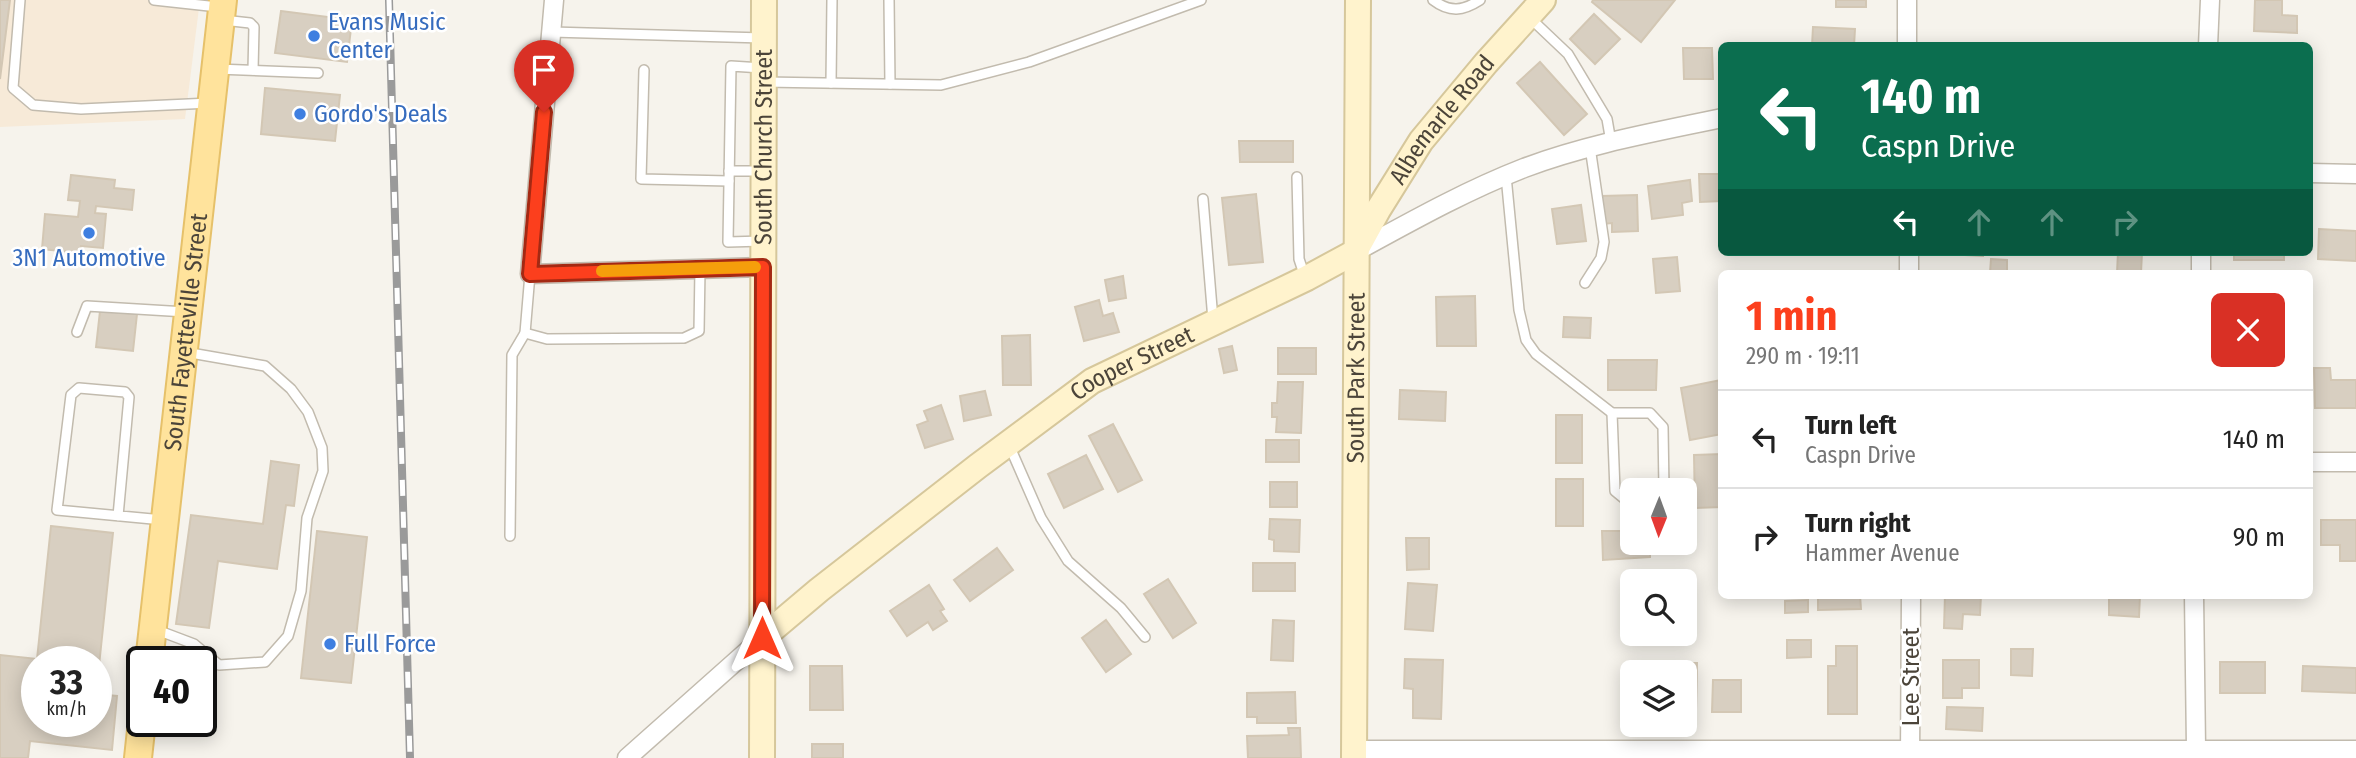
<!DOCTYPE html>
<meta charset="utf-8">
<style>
:root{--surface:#fff;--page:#f2f2f2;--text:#222;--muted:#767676;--line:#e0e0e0;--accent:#fc3f1d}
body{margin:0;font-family:"Fira Sans Condensed",sans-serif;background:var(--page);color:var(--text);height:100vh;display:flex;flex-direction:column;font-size:26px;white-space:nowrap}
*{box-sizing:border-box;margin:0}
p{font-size:23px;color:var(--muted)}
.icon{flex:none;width:38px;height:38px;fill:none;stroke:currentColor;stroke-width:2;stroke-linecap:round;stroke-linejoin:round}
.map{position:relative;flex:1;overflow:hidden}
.side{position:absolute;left:1718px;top:270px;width:595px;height:329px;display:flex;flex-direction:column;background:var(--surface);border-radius:10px;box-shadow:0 4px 18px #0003}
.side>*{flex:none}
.banner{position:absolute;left:1718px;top:42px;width:595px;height:214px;border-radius:10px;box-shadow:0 4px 18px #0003;background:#0b6e4f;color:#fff;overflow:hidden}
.needle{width:46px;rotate:181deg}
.fabs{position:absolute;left:1620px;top:478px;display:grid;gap:14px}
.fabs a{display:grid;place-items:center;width:77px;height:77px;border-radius:10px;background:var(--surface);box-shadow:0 4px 18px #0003;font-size:35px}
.speed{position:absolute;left:21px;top:646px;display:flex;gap:14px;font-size:35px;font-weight:700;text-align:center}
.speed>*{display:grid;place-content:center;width:91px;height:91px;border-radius:50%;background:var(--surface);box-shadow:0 4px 18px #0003;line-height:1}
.speed small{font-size:18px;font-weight:400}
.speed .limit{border:4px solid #111;border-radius:10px;background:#fff;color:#111}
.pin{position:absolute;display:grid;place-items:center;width:60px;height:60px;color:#fff;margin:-72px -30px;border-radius:50% 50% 50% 0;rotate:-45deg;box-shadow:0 0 7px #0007}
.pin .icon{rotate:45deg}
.me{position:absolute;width:77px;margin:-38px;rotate:0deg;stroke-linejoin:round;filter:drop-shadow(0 0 5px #0008)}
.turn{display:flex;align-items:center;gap:24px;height:147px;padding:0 28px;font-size:32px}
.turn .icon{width:91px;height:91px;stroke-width:2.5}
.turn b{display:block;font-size:49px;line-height:60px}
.lanes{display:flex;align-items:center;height:66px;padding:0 28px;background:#0003;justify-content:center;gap:35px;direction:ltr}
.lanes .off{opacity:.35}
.round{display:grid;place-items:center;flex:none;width:74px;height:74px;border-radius:10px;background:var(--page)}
.overview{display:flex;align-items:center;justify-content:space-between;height:119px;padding:0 28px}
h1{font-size:42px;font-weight:700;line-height:52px;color:var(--accent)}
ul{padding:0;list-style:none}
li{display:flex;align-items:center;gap:21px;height:98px;padding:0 28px;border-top:2px solid var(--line)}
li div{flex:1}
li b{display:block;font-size:26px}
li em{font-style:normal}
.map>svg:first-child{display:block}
.commercial{fill:#f7ead8}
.building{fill:#d8cfc1;stroke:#d3c7b4;stroke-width:2}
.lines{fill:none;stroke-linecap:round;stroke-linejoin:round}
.lane-casing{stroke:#c2bbae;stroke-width:12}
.street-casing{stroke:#c2bbae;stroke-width:21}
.secondary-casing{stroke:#d6c79b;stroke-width:28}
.primary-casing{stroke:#e6c16a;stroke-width:30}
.lane{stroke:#fff;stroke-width:9}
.street{stroke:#fff;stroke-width:18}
.secondary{stroke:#fff3cd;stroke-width:24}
.primary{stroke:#ffe39c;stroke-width:26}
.rail-casing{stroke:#9a9a9a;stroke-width:8}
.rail{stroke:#fff;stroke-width:5;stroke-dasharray:16;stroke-linecap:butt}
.route-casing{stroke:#a42913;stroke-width:18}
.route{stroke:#fc3f1d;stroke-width:12}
.slow{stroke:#f59e0b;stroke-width:12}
.shop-dot{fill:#3f7fe0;stroke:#fff;stroke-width:2.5}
.labels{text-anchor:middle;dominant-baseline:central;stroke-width:5;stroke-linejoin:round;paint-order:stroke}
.shop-label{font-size:24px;fill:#366cbe;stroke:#fff;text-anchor:start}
.street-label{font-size:24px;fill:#4b4439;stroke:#fff}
</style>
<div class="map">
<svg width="2356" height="758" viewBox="0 0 2356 758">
<rect width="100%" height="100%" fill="#f6f3ec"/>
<polygon class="commercial" points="0,0 200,0 185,119 0,127"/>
<g class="building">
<polygon points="0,0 10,0 0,79"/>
<polygon points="1593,0 1675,0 1641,42 1592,2"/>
<rect x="1836" y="0" width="30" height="7"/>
<polygon points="2255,0 2282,0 2282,15 2297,16 2297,33 2254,31"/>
<polygon points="281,11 352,20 347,62 275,53"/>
<polygon points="1594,14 1620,39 1595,64 1570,39"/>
<polygon points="1813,27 1855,29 1854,46 1812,46"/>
<polygon points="1683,48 1712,48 1713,79 1684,79"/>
<polygon points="1540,62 1587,114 1564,135 1517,83"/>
<polygon points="265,88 340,95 335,141 261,134"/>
<polygon points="1239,141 1293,141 1293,162 1240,162"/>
<polygon points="1699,174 1722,174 1722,201 1700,202"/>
<polygon points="71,175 115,180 114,188 134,190 132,210 96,206 95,213 106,214 103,248 81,246 80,253 42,249 45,214 78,217 80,201 68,200"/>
<polygon points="1690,180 1692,201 1682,203 1683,215 1652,219 1648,186"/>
<polygon points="1256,194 1263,262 1229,265 1222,198"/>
<polygon points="1637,195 1638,231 1612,232 1612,223 1603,224 1602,196"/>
<polygon points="1581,205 1586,241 1557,244 1552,209"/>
<polygon points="2319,229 2356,231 2356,261 2318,259"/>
<polygon points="1948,252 1983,252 1983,256 1947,254"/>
<polygon points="2118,252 2142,252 2141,273 2117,273"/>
<rect x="2234" y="252" width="50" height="8"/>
<polygon points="1677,257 1680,291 1656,293 1653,259"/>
<polygon points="1991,259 2007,260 2007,273 1990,273"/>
<polygon points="1123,276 1126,298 1109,301 1105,280"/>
<polygon points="1475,296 1476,346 1437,346 1436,297"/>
<polygon points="1099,300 1103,316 1113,313 1119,332 1084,341 1075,307"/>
<polygon points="100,311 137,314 133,351 96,347"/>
<polygon points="1564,317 1591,318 1590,338 1563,337"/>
<polygon points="1030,335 1031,385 1003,385 1002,336"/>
<polygon points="1232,346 1237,370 1224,373 1219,349"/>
<rect x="1278" y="348" width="38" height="26"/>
<polygon points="1608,360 1657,360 1656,390 1608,390"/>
<polygon points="2314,368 2330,368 2331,380 2356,380 2356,408 2315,408"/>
<polygon points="1721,380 1722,434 1690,440 1681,388"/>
<polygon points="1278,382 1303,382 1301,433 1276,432 1277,417 1272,417 1272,403 1277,403"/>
<polygon points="1400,390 1446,392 1445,421 1399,419"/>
<polygon points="985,391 991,415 964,421 960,396"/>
<polygon points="941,405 953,439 925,448 917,425 928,421 924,411"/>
<rect x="1556" y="415" width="26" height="48"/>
<polygon points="1113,424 1142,480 1118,492 1089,436"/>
<rect x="1266" y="440" width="33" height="22"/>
<polygon points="1722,454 1722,507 1695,508 1694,455"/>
<polygon points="1086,455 1103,489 1064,508 1048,474"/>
<polygon points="271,461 299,465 294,506 286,505 277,569 218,561 209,628 176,624 191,515 263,524"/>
<rect x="1556" y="479" width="27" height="47"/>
<rect x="1270" y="482" width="27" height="25"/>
<polygon points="1270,519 1300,520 1299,552 1274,551 1274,540 1269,539"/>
<polygon points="2321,520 2356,520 2356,561 2340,561 2340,545 2321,545"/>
<polygon points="51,526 113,533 96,694 96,662 37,662 37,721 96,721 96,694 117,696 112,750 30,741 28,758 0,758 0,655 37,659"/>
<polygon points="317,531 367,537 351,683 301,678"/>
<polygon points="1602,531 1633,531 1633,542 1650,542 1650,557 1603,560"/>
<polygon points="1406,538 1429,538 1429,569 1407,570"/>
<polygon points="997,548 1013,570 970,601 954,580"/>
<rect x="1253" y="563" width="42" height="28"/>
<polygon points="1168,579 1196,623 1173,638 1144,594"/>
<polygon points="1408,583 1437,585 1433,631 1405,629"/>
<polygon points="929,585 944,609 940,611 947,621 933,630 928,622 907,636 890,611"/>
<polygon points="1818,595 1860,595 1861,609 1818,610"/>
<polygon points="1945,595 1981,595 1980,615 1963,614 1962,629 1944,628"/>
<polygon points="2109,595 2140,595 2139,617 2109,615"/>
<polygon points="1808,600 1808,612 1785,613 1785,601"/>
<polygon points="1106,620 1131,654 1106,672 1082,638"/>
<polygon points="1273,620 1294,621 1293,661 1271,660"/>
<polygon points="1787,640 1811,640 1811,657 1787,658"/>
<polygon points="1836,646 1857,646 1857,714 1828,714 1828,666 1836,666"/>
<polygon points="2011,649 2033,649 2032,676 2011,675"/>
<polygon points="1405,659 1443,660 1441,719 1413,718 1413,689 1404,688"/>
<polygon points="1943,660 1979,660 1979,688 1962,688 1962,698 1943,698"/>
<rect x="2220" y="662" width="45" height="31"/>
<polygon points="1669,663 1697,663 1696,710 1685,710 1685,672 1669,672"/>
<polygon points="810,666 842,666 843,710 810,710"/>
<polygon points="2303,666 2356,668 2356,693 2302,691"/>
<polygon points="1631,670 1655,670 1655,672 1633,672 1633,712 1630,712"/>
<polygon points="1713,680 1741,680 1741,712 1712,712"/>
<polygon points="1295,692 1296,723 1257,723 1257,717 1247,717 1247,693"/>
<polygon points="1947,707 1983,708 1982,731 1946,729"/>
<polygon points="1288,728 1300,728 1301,758 1248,758 1247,736 1289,735"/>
<rect x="812" y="744" width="31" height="14"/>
</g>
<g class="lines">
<defs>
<g id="lane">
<polyline points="20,0 13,88 33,105 81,109 210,103"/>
<polyline points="154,0 218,7"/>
<polyline points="889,0 890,84"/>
<path d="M1433 0C1450 13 1463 11 1480 0"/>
<polyline points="1529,17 1568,54 1607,119 1611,142"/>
<polyline points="223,20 250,23 254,27 253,70"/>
<polyline points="552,32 763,38"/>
<polyline points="762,68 731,66 728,242 763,241"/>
<polyline points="217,69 318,73"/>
<polyline points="644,70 641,179 729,181"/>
<polyline points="765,82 941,85 1029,62 1201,0"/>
<polyline points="831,83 832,0"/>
<polyline points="729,171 762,171"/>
<polyline points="1506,176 1519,310 1526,340 1536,354 1612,413 1650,413 1663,427 1664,490"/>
<polyline points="1297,177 1299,259 1305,277"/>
<polyline points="1203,199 1213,320"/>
<polyline points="1585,283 1601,258 1604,242 1590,147"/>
<polyline points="77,332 87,306 186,312"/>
<polyline points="525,333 547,339 684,338 699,331 700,269"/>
<polyline points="1612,413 1615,491 1626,500 1633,500"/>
<polyline points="1009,445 1041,518 1068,561 1121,608 1145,637"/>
<polyline points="118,516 129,397 125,392 79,388 71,395 57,510 163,520"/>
<polyline points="510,536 512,355 525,333 530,274"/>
<polyline points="157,630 194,644 219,665 265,662 288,636 301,591 307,518 323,471 322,448 308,412 291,389 265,366 185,352"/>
</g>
<g id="street">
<polyline points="554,0 530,274 763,267"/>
<polyline points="1907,0 1907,46"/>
<polyline points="2208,46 2210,0"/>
<polyline points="2310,173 2356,174"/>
<path d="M1355 252C1410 222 1465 191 1524 168 1588 144 1656 132 1722 118"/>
<polyline points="1909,252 1909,273"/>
<polyline points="2201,273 2201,252"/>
<polyline points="2310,462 2356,462"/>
<polyline points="2194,595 2196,748"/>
<polyline points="1354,750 2356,750"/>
<polyline points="627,758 762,638"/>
<polyline points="1910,758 1911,595"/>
</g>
<g id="secondary">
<path id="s1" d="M762 638 819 590 978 466 1092 381 1307 278 1355 252 1378 210 1421 141 1486 63 1543 0"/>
<path id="s2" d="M762 758 764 0"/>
<path id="s3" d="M1354 758 1358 0"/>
</g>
<g id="primary">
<path id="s4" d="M149 662 223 0"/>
<polyline points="138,758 142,721"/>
</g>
</defs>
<use href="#lane" class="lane-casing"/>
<use href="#street" class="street-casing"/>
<use href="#secondary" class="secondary-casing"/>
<use href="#primary" class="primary-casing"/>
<use href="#lane" class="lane"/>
<use href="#street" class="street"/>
<use href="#secondary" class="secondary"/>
<use href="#primary" class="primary"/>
<defs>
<polyline id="rail" points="389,0 410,758"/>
</defs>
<use href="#rail" class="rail-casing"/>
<use href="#rail" class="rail"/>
</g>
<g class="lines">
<defs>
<polyline id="route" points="544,112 530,274 763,267 762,638"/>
</defs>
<use href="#route" class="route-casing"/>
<use href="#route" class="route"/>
<polyline class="slow" points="602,271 755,267"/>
</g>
<g class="shop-dot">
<circle cx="314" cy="36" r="7"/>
<circle cx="300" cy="114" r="7"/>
<circle cx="89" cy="233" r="7"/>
<circle cx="330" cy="644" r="7"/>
</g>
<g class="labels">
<g class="shop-label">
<text x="328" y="22">Evans Music<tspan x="328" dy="28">Center</tspan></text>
<text x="314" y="114">Gordo's Deals</text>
<text x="89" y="258" text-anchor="middle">3N1 Automotive</text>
<text x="344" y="644">Full Force</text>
</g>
<g class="street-label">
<text stroke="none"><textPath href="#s1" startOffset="870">Albemarle Road</textPath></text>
<text stroke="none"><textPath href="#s2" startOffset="611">South Church Street</textPath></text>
<text stroke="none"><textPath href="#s4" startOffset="332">South Fayetteville Street</textPath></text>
<text stroke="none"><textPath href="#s1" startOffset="462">Cooper Street</textPath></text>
<text stroke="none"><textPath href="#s3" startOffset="380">South Park Street</textPath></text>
<text transform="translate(1911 677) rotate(-90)">Lee Street</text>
</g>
</g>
</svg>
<div class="fabs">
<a><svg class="needle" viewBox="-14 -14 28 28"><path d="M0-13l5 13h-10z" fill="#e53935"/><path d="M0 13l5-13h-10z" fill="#767676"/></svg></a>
<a><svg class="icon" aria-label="search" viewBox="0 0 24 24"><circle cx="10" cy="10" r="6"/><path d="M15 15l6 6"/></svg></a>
<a><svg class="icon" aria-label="layers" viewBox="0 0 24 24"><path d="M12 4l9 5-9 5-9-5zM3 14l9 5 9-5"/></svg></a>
</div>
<div class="speed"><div>33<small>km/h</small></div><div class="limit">40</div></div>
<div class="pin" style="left:544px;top:112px;background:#d93025"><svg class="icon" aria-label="arrive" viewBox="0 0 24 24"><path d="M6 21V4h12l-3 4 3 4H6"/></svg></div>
<svg class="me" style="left:762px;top:638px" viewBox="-20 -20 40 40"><path d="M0-17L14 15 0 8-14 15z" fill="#fc3f1d" stroke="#fff" stroke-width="4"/></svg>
<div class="banner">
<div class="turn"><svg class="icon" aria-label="left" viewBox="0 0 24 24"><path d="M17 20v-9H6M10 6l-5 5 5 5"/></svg><div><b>140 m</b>Caspn Drive</div></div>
<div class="lanes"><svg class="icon" aria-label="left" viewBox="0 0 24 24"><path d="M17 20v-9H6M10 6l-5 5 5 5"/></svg><svg class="icon off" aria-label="ahead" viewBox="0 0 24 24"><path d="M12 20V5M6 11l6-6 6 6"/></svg><svg class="icon off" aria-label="ahead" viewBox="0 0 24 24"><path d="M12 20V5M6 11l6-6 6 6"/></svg><svg class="icon off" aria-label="right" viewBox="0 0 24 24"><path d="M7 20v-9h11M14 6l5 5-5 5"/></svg></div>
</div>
<section class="side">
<div class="overview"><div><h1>1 min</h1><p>290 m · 19:11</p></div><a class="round" style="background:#d93025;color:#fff"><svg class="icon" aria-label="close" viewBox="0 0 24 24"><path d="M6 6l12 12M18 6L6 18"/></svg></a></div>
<ul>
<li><svg class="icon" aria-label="left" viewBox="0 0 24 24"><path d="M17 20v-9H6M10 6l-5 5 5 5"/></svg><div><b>Turn left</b><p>Caspn Drive</p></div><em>140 m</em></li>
<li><svg class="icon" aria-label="right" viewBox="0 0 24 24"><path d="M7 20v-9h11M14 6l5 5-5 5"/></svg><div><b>Turn right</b><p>Hammer Avenue</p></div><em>90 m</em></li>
</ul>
</section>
</div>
